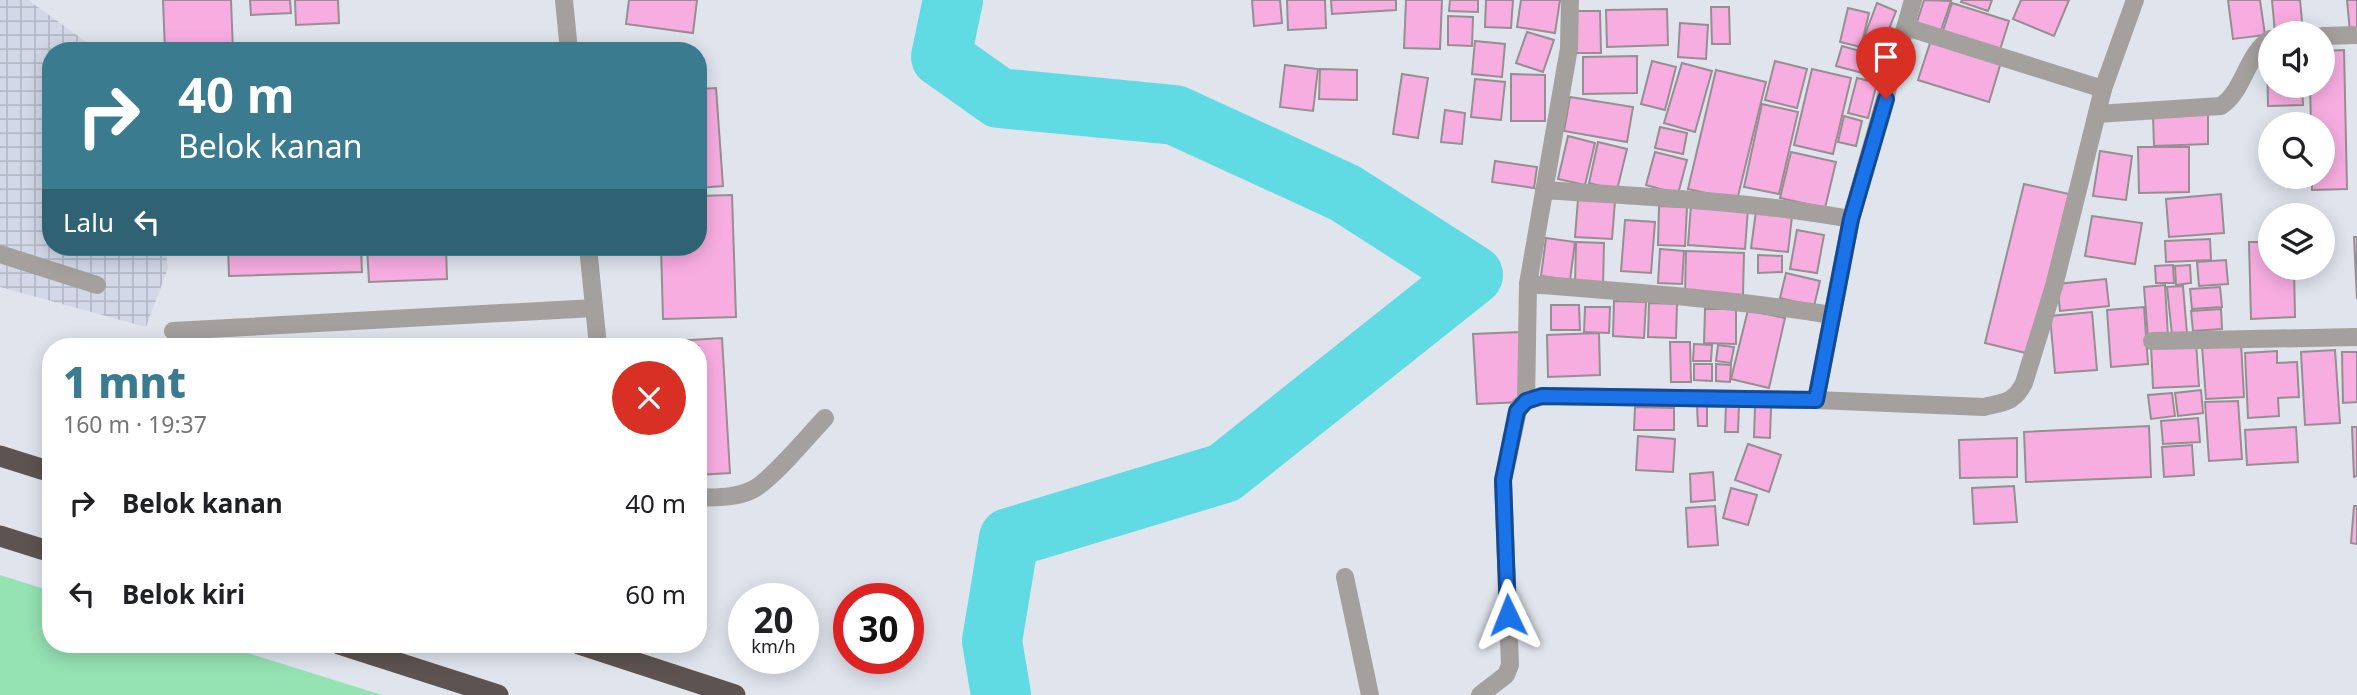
<!DOCTYPE html>
<html lang="id">
<meta charset="utf-8">
<style>
:root{--surface:#fff;--page:#f2f2f2;--text:#202124;--muted:#757577;--accent:#3b7b8f}
body{margin:0;font-family:"Noto Sans",sans-serif;background:var(--page);color:var(--text);height:100vh;display:flex;flex-direction:column;font-size:26px;white-space:nowrap}
*{box-sizing:border-box;margin:0}
p{font-size:23px;color:var(--muted)}
.icon{flex:none;width:38px;height:38px;fill:none;stroke:currentColor;stroke-width:2;stroke-linecap:round;stroke-linejoin:round}
.map{position:relative;flex:1;overflow:hidden}
.side{position:absolute;left:42px;top:338px;width:665px;height:315px;display:flex;flex-direction:column;background:var(--surface);border-radius:28px;box-shadow:0 4px 18px #0003}
.side>*{flex:none}
.top-card{position:absolute;left:42px;top:42px;width:665px;height:214px;border-radius:28px;box-shadow:0 4px 18px #0003;background:#3b7b8f;color:#fff;overflow:hidden}
.buttons{position:absolute;left:2258px;top:21px;display:grid;gap:14px}
.buttons a{display:grid;place-items:center;width:77px;height:77px;border-radius:50%;background:var(--surface);box-shadow:0 4px 18px #0003;font-size:35px}
.speed{position:absolute;left:728px;top:583px;display:flex;gap:14px;font-size:35px;font-weight:700;text-align:center}
.speed>*{display:grid;place-content:center;width:91px;height:91px;border-radius:50%;background:var(--surface);box-shadow:0 4px 18px #0003;line-height:1}
.speed small{font-size:18px;font-weight:400}
.speed .limit{border:10px solid #d22;background:#fff;color:#111}
.pin{position:absolute;display:grid;place-items:center;width:60px;height:60px;color:#fff;margin:-72px -30px;border-radius:50% 50% 50% 0;rotate:-45deg;box-shadow:0 0 7px #0007}
.pin .icon{rotate:45deg}
.me{position:absolute;width:77px;margin:-38px;rotate:358deg;stroke-linejoin:round;filter:drop-shadow(0 0 5px #0008)}
.turn{display:flex;align-items:center;gap:24px;height:147px;padding:0 21px;font-size:32px}
.turn .icon{width:91px;height:91px;stroke-width:2.5}
.turn b{display:block;font-size:49px;line-height:60px}
.then{display:flex;align-items:center;height:66px;padding:0 21px;background:#0003;gap:14px;font-size:26px}
.round{display:grid;place-items:center;flex:none;width:74px;height:74px;border-radius:37px;background:var(--page)}
.head{display:flex;align-items:center;justify-content:space-between;height:119px;padding:0 21px}
h1{font-size:42px;font-weight:800;line-height:52px;color:var(--accent)}
ul{padding:0;list-style:none}
li{display:flex;align-items:center;gap:21px;height:91px;padding:0 21px}
li div{flex:1}
li b{display:block;font-size:26px}
li em{font-style:normal}
.map>svg:first-child{display:block}
.industrial{fill:url(#industrial-grid)}
.grass{fill:#95e2b3}
.lines{fill:none;stroke-linecap:round;stroke-linejoin:round}
.river{stroke:#60dae3;stroke-width:60}
.building{fill:#f8ade1;stroke:#968e93;stroke-width:2}
.service{stroke:#a4a09e;stroke-width:18}
.minor{stroke:#a4a09e;stroke-width:18}
.motorway{stroke:#5d5451;stroke-width:21}
.route-casing{stroke:#114b97;stroke-width:18}
.route{stroke:#1a73e8;stroke-width:12}
</style>
<div class="map">
<svg width="2357" height="695" viewBox="0 0 2357 695">
<defs>
<pattern id="industrial-grid" width="8" height="8" patternUnits="userSpaceOnUse" patternTransform="scale(1.75)"><rect width="8" height="8" fill="#d2d8e7"/><path d="M0 4h8M4 0v8" fill="none" stroke="#b5bac7"/></pattern>
</defs>
<rect width="100%" height="100%" fill="#e0e4ed"/>
<polygon class="industrial" points="0,0 28,0 99,51 51,51 51,247 165,247 168,268 146,327 0,287"/>
<polygon class="grass" points="0,575 51,591 51,644 219,644 382,695 0,695"/>
<g class="lines">
<polyline class="river" points="953,0 941,57 999,98 1175,115 1345,193 1473,275 1224,473 1009,538 992,641 1001,695"/>
</g>
<g class="building">
<polygon points="163,0 231,0 233,51 165,51"/>
<polygon points="250,0 290,0 291,13 251,15"/>
<polygon points="295,0 338,0 339,23 296,25"/>
<polygon points="629,0 697,0 693,33 626,24"/>
<polygon points="1252,0 1280,0 1282,23 1254,26"/>
<polygon points="1287,0 1325,0 1326,28 1288,30"/>
<polygon points="1331,0 1396,0 1396,10 1332,14"/>
<polygon points="1406,0 1442,0 1440,49 1404,48"/>
<polygon points="1450,0 1478,0 1478,12 1449,11"/>
<polygon points="1486,0 1513,0 1511,28 1485,27"/>
<polygon points="1521,0 1560,0 1555,33 1517,27"/>
<polygon points="1924,0 1951,1 1940,33 1916,25"/>
<polygon points="1962,0 1992,0 1988,11 1961,2"/>
<polygon points="2021,0 2069,0 2054,36 2013,19"/>
<polygon points="2228,0 2260,0 2265,35 2233,39"/>
<polygon points="2272,0 2300,0 2303,31 2275,33"/>
<polygon points="2347,0 2357,0 2357,31 2350,32"/>
<polygon points="1877,3 1896,11 1882,47 1863,40"/>
<polygon points="1952,3 2009,21 1999,53 1942,34"/>
<polygon points="1711,7 1729,7 1730,44 1712,44"/>
<polygon points="1848,8 1869,13 1861,47 1840,42"/>
<polygon points="1667,9 1668,45 1607,47 1606,10"/>
<polygon points="1575,11 1600,11 1601,53 1576,53"/>
<polygon points="1448,16 1473,17 1472,46 1448,45"/>
<polygon points="1680,23 1708,25 1706,59 1678,57"/>
<polygon points="1527,32 1554,40 1543,72 1516,63"/>
<polygon points="1932,37 2002,59 1989,102 1918,80"/>
<polygon points="1475,41 1505,44 1502,77 1472,74"/>
<polygon points="338,43 339,51 273,51 273,46"/>
<polygon points="1842,46 1884,58 1878,77 1836,66"/>
<polygon points="2344,50 2347,189 2312,190 2312,177 2322,177 2322,124 2311,124 2310,86 2322,86 2322,51"/>
<polygon points="2267,52 2270,52 2270,86 2302,86 2303,105 2268,106"/>
<polygon points="1637,56 1637,93 1583,94 1583,57"/>
<polygon points="1652,61 1676,67 1665,110 1641,104"/>
<polygon points="1775,61 1807,69 1797,108 1765,100"/>
<polygon points="1682,63 1712,71 1695,132 1664,123"/>
<polygon points="1285,65 1318,69 1313,111 1280,107"/>
<polygon points="1320,69 1357,70 1357,100 1319,99"/>
<polygon points="1812,69 1851,78 1833,154 1794,145"/>
<polygon points="1716,70 1766,82 1737,200 1688,189"/>
<polygon points="1402,74 1428,78 1418,138 1393,134"/>
<polygon points="1511,74 1545,75 1545,121 1511,121"/>
<polygon points="1857,78 1877,83 1868,118 1848,113"/>
<polygon points="1475,79 1505,82 1501,120 1471,117"/>
<polygon points="716,88 723,186 698,188 698,89"/>
<polygon points="1570,97 1633,107 1627,142 1564,131"/>
<polygon points="1762,104 1798,112 1779,194 1744,187"/>
<polygon points="1445,110 1465,113 1462,144 1441,142"/>
<polygon points="2208,114 2208,144 2154,146 2153,116"/>
<polygon points="1844,116 1862,121 1856,146 1838,142"/>
<polygon points="1660,127 1687,133 1683,154 1655,148"/>
<polygon points="1568,136 1595,143 1585,185 1558,179"/>
<polygon points="1598,142 1627,149 1617,190 1589,183"/>
<polygon points="2138,147 2189,147 2189,192 2139,193"/>
<polygon points="2100,151 2132,156 2126,200 2093,196"/>
<polygon points="1655,152 1687,160 1678,194 1646,185"/>
<polygon points="1791,152 1836,162 1825,208 1780,198"/>
<polygon points="1495,161 1537,167 1534,188 1492,182"/>
<polygon points="2024,184 2069,194 2030,354 1985,343"/>
<polygon points="2221,194 2224,233 2169,237 2166,199"/>
<polygon points="732,195 736,317 663,319 661,247 698,247 698,196"/>
<polygon points="1578,199 1615,201 1612,239 1575,237"/>
<polygon points="1691,205 1748,209 1745,249 1688,245"/>
<polygon points="1659,206 1687,207 1685,246 1658,245"/>
<polygon points="1756,211 1792,216 1788,252 1751,248"/>
<polygon points="2092,216 2142,223 2135,264 2085,256"/>
<polygon points="1625,220 1655,222 1651,273 1621,271"/>
<polygon points="1797,230 1824,235 1817,273 1790,269"/>
<polygon points="2354,237 2357,237 2357,299"/>
<polygon points="1546,238 1575,242 1570,280 1541,276"/>
<polygon points="2210,239 2211,260 2166,262 2165,241"/>
<polygon points="1576,242 1604,243 1603,287 1575,286"/>
<polygon points="2249,242 2270,242 2270,268 2294,268 2295,317 2251,319"/>
<polygon points="228,247 361,247 362,272 229,276"/>
<polygon points="367,247 446,247 447,279 369,282"/>
<polygon points="1660,249 1684,251 1682,284 1658,283"/>
<polygon points="1686,251 1744,253 1743,295 1685,293"/>
<polygon points="1758,255 1782,256 1782,272 1758,273"/>
<polygon points="2226,260 2228,284 2199,286 2197,262"/>
<polygon points="2173,265 2174,283 2156,283 2155,266"/>
<polygon points="2190,265 2191,283 2176,285 2175,266"/>
<polygon points="1786,273 1820,281 1814,306 1780,298"/>
<polygon points="2106,279 2109,306 2060,311 2057,284"/>
<polygon points="2165,285 2168,336 2148,338 2144,287"/>
<polygon points="2183,286 2187,334 2172,335 2167,287"/>
<polygon points="2220,287 2222,307 2192,309 2190,289"/>
<polygon points="1614,301 1646,302 1644,338 1613,336"/>
<polygon points="1649,303 1677,304 1676,338 1648,337"/>
<polygon points="1551,305 1579,305 1580,330 1551,330"/>
<polygon points="1585,307 1610,307 1609,333 1584,332"/>
<polygon points="2144,307 2148,364 2111,367 2107,310"/>
<polygon points="1705,309 1736,309 1736,344 1704,343"/>
<polygon points="2221,309 2222,329 2193,331 2191,311"/>
<polygon points="1748,310 1785,318 1769,388 1731,379"/>
<polygon points="2092,312 2097,370 2055,373 2050,316"/>
<polygon points="1520,332 1523,402 1477,404 1473,334"/>
<polygon points="1599,333 1600,375 1548,377 1547,335"/>
<polygon points="722,338 730,473 698,475 698,346 660,346 659,342"/>
<polygon points="1670,342 1690,342 1691,382 1671,382"/>
<polygon points="2196,343 2199,386 2153,388 2151,345"/>
<polygon points="2241,343 2244,397 2206,399 2202,346"/>
<polygon points="1694,344 1712,345 1711,361 1693,361"/>
<polygon points="1718,345 1734,347 1731,363 1716,361"/>
<polygon points="2335,350 2340,423 2305,425 2301,352"/>
<polygon points="2277,351 2277,363 2297,362 2299,397 2278,398 2279,416 2248,418 2245,353"/>
<polygon points="2342,352 2357,352 2357,402 2343,403"/>
<polygon points="1694,364 1712,364 1712,381 1694,380"/>
<polygon points="1716,364 1731,365 1730,382 1716,381"/>
<polygon points="2201,390 2203,413 2178,416 2175,393"/>
<polygon points="2172,393 2175,416 2151,419 2148,395"/>
<polygon points="2238,401 2242,459 2209,461 2205,402"/>
<polygon points="1726,405 1739,405 1738,432 1725,432"/>
<polygon points="1697,406 1707,406 1707,426 1698,426"/>
<polygon points="1755,406 1771,407 1770,438 1754,437"/>
<polygon points="1635,407 1674,408 1674,430 1634,430"/>
<polygon points="2198,418 2200,442 2163,444 2161,421"/>
<polygon points="2149,426 2151,477 2026,482 2024,432"/>
<polygon points="2296,427 2298,462 2247,465 2245,430"/>
<polygon points="2352,427 2357,427 2357,476 2354,477"/>
<polygon points="1638,436 1675,439 1673,472 1636,470"/>
<polygon points="2017,438 2017,477 1960,478 1959,440"/>
<polygon points="1748,444 1781,455 1769,492 1735,480"/>
<polygon points="2192,445 2194,475 2164,477 2162,447"/>
<polygon points="1713,472 1715,500 1691,502 1690,474"/>
<polygon points="2014,486 2017,522 1974,524 1972,488"/>
<polygon points="1731,488 1757,495 1748,525 1723,518"/>
<polygon points="1715,506 1718,545 1688,547 1686,508"/>
<polygon points="2354,506 2357,506 2357,544 2351,543"/>
</g>
<g class="lines">
<polyline class="service" points="0,254 97,285"/>
<g class="minor">
<polyline points="564,0 569,51"/>
<polyline points="1906,27 2103,89 2135,0"/>
<polyline points="2322,36 2357,35"/>
<path d="M2097 114 2221 106C2244 91 2246 55 2270 39"/>
<path d="M1544 190C1647 197 1750 201 1851 219"/>
<polyline points="588,247 598,346"/>
<path d="M1528 284C1630 292 1732 299 1832 315"/>
<polyline points="173,331 594,308"/>
<polyline points="2152,341 2357,337"/>
<polyline points="1816,400 1851,219 1913,0"/>
<polyline points="1526,401 1528,284 1569,48 1570,0"/>
<path d="M698 498C716 497 735 498 752 490 771 481 808 436 825 418"/>
<polyline points="1345,577 1370,695"/>
<path d="M1480 695 1506 675 1510 665 1503 480 1519 406 1526 401 1542 396 1816 400 1984 407C2004 402 2014 403 2024 383L2054 286 2103 89"/>
</g>
<g class="motorway">
<polyline points="0,456 51,472"/>
<polyline points="0,536 51,552"/>
<polyline points="339,644 498,695"/>
<polyline points="579,644 735,695"/>
</g>
</g>
<g class="lines">
<defs>
<polyline id="route" points="1508,615 1503,480 1517,411 1526,401 1542,396 1816,400 1851,219 1886,99"/>
</defs>
<use href="#route" class="route-casing"/>
<use href="#route" class="route"/>
</g>
</svg>
<div class="buttons">
<a><svg class="icon" aria-label="sound" viewBox="0 0 24 24"><path d="M4 9h4l5-4v14l-5-4H4zM17 9q2 3 0 6"/></svg></a>
<a><svg class="icon" aria-label="search" viewBox="0 0 24 24"><circle cx="10" cy="10" r="6"/><path d="M15 15l6 6"/></svg></a>
<a><svg class="icon" aria-label="layers" viewBox="0 0 24 24"><path d="M12 4l9 5-9 5-9-5zM3 14l9 5 9-5"/></svg></a>
</div>
<div class="speed"><div>20<small>km/h</small></div><div class="limit">30</div></div>
<div class="pin" style="left:1886px;top:99px;background:#d93025"><svg class="icon" aria-label="arrive" viewBox="0 0 24 24"><path d="M6 21V4h12l-3 4 3 4H6"/></svg></div>
<svg class="me" style="left:1508px;top:615px" viewBox="-20 -20 40 40"><path d="M0-17L14 15 0 8-14 15z" fill="#1a73e8" stroke="#fff" stroke-width="4"/></svg>
<div class="top-card">
<div class="turn"><svg class="icon" aria-label="right" viewBox="0 0 24 24"><path d="M7 20v-9h11M14 6l5 5-5 5"/></svg><div><b>40 m</b>Belok kanan</div></div>
<div class="then">Lalu<svg class="icon" aria-label="left" viewBox="0 0 24 24"><path d="M17 20v-9H6M10 6l-5 5 5 5"/></svg></div>
</div>
<section class="side">
<div class="head"><div><h1>1 mnt</h1><p>160 m · 19:37</p></div><a class="round" style="background:#d93025;color:#fff"><svg class="icon" aria-label="close" viewBox="0 0 24 24"><path d="M6 6l12 12M18 6L6 18"/></svg></a></div>
<ul>
<li><svg class="icon" aria-label="right" viewBox="0 0 24 24"><path d="M7 20v-9h11M14 6l5 5-5 5"/></svg><div><b>Belok kanan</b></div><em>40 m</em></li>
<li><svg class="icon" aria-label="left" viewBox="0 0 24 24"><path d="M17 20v-9H6M10 6l-5 5 5 5"/></svg><div><b>Belok kiri</b></div><em>60 m</em></li>
</ul>
</section>
</div>
